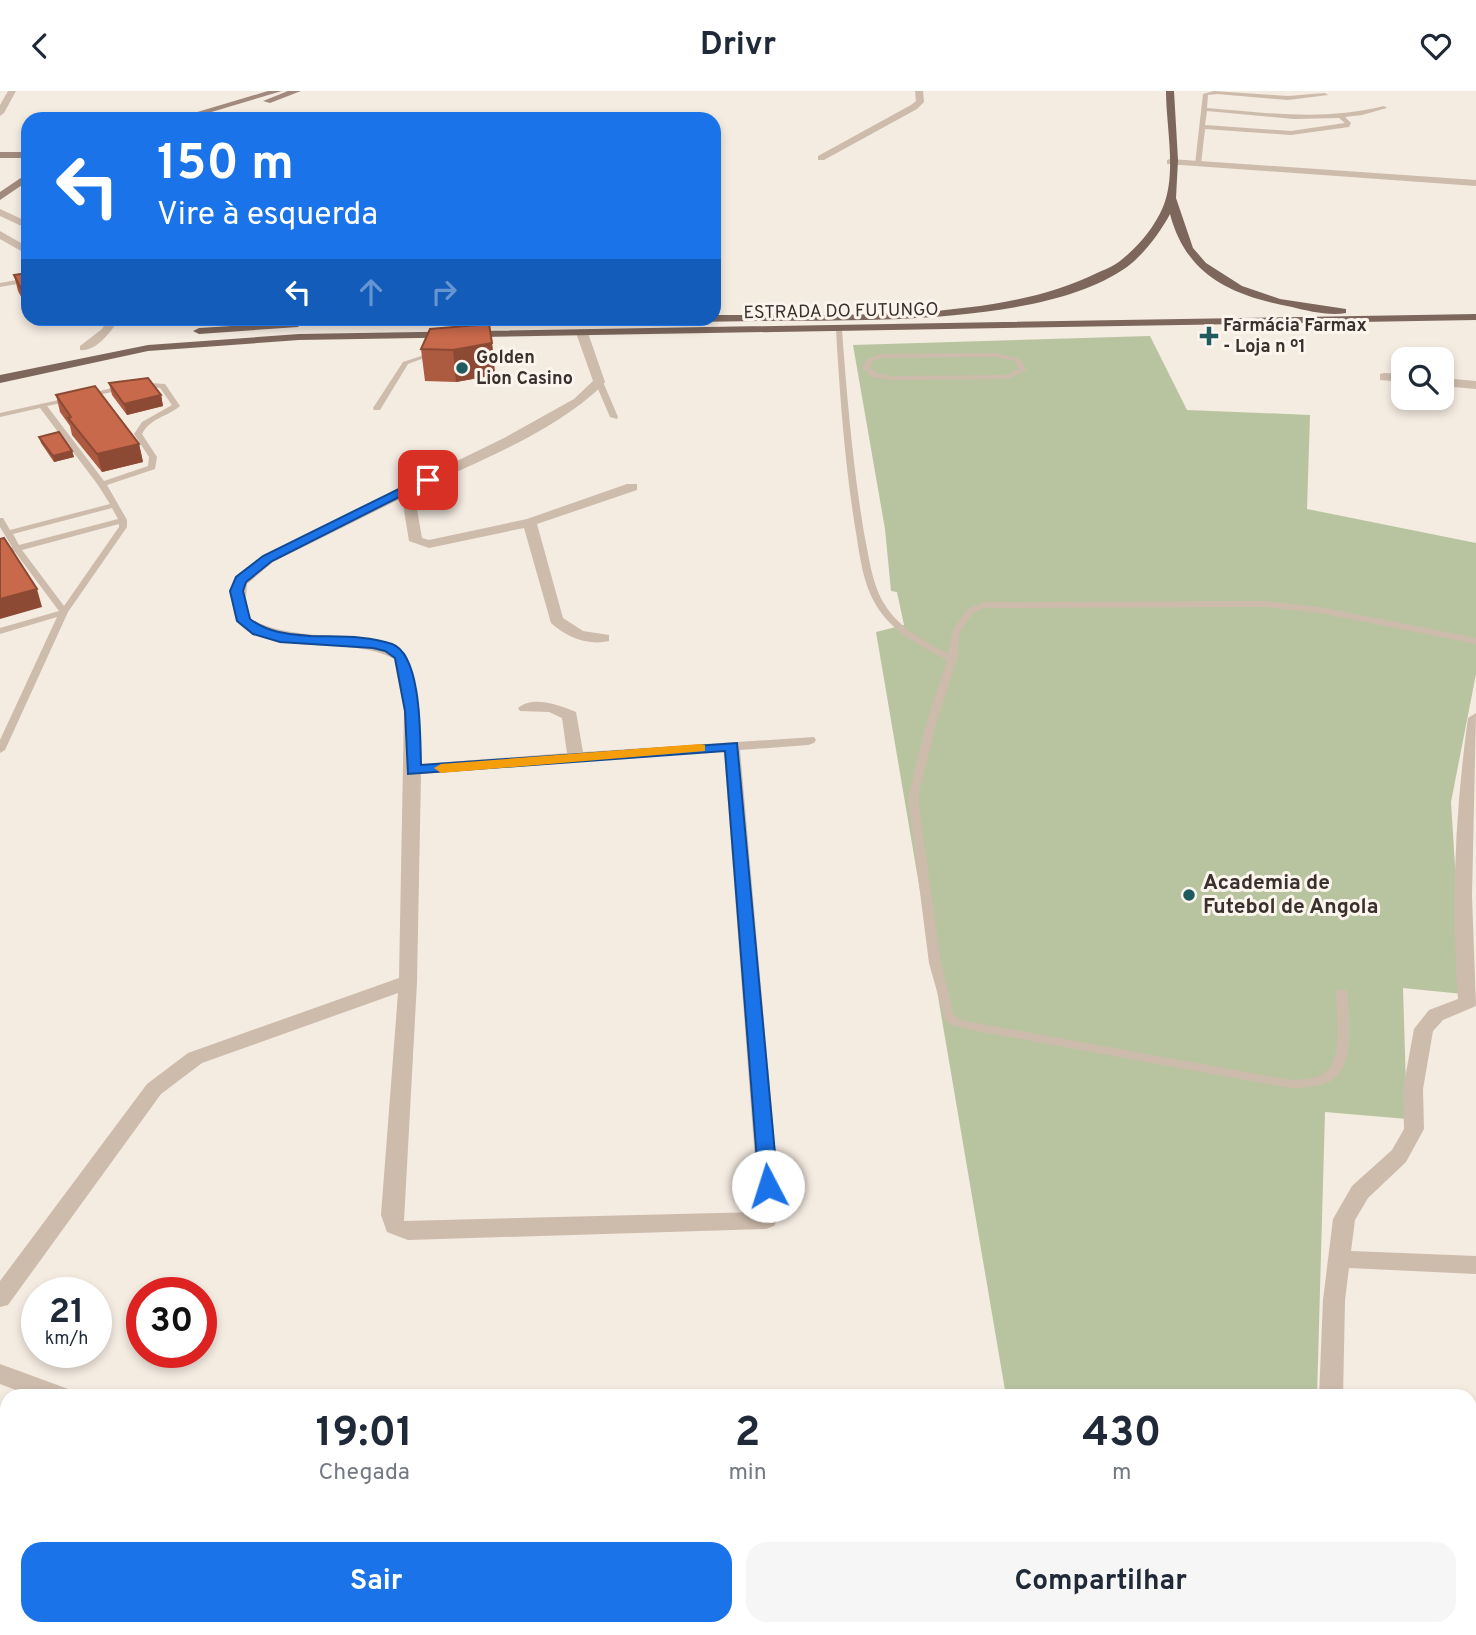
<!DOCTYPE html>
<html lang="pt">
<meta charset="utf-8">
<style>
:root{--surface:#fff;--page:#f6f6f7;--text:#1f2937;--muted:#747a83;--accent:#1a73e8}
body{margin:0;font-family:Overpass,sans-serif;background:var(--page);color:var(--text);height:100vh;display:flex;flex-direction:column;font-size:26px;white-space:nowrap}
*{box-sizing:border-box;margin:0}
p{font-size:23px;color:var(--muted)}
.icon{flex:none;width:38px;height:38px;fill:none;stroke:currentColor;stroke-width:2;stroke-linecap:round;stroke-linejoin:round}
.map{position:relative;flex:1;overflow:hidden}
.drawer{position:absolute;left:0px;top:1298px;width:1477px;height:247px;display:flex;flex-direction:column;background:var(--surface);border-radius:21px 21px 0 0;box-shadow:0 4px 10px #0003}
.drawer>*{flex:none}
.guide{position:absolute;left:21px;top:21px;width:700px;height:214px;border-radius:21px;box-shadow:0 4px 10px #0003;background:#1a73e8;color:#fff;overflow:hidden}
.controls{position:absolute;left:1391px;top:256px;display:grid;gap:14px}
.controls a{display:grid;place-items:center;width:63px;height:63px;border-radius:14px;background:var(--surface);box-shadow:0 4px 10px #0003;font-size:35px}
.speed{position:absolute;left:21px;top:1186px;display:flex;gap:14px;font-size:35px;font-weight:700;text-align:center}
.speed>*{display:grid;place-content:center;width:91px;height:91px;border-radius:50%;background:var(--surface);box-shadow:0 4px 10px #0003;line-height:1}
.speed small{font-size:18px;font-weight:400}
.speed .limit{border:10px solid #d22;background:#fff;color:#111}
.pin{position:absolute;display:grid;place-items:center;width:60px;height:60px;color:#fff;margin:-30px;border-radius:14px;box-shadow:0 4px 10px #0006}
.me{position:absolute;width:77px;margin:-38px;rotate:355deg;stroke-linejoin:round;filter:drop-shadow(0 0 5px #0008)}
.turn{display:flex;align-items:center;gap:24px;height:147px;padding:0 21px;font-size:32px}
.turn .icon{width:91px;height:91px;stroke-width:2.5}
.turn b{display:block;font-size:49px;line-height:60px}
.lanes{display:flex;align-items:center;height:66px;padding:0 21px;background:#0003;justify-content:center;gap:35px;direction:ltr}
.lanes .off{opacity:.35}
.eta{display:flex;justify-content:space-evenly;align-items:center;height:119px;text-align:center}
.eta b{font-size:42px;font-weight:700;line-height:49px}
.button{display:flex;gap:14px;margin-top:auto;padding:14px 21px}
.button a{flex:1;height:80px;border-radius:21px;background:var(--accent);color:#fff;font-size:28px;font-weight:700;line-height:80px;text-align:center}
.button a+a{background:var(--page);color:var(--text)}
header{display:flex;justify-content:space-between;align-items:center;height:91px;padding:0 21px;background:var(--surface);font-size:32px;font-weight:700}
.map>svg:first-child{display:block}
.green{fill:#b8c4a0}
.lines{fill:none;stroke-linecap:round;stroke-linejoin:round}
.service{fill:#cdbbac;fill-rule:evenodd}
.minor{fill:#cdbbac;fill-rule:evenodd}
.tertiary{fill:#cdbbac;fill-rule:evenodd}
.secondary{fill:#a18a7d;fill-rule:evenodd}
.primary{fill:#7d675c;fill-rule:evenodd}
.wall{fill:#ac5a40}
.shaded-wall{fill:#8c4a34}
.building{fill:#c8694b;stroke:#8c4a34;stroke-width:2}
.route{fill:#1a73e8;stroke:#114b97;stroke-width:2}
.slow{fill:#f59e0b}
.poi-dot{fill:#1f5a5e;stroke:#fbf5ee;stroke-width:2.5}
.labels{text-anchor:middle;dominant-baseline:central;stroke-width:6;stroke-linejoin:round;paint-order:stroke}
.far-street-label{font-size:18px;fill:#3b302b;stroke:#fbf5ee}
.far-poi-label{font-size:18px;font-weight:bold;fill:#3b302b;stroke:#fbf5ee;text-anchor:start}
.poi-label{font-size:21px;font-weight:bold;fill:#3b302b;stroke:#fbf5ee;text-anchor:start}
</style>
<header><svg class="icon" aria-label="back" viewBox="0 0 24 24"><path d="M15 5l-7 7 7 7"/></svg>Drivr<svg class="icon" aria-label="heart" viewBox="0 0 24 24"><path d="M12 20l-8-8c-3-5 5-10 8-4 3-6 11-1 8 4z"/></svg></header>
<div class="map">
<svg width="1476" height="1544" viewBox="0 0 1476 1544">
<rect width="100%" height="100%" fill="#f4ebe1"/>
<g class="green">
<polygon points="1150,245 1187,319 1310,324 1307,418 1476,452 1476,583 1451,711 1463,903 1403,897 1407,1028 1325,1021 1317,1305 1006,1305 876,541 904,534 897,501 891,500 885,438 853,254"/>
<polygon points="1046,1538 1310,1538 1310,1544 1047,1544"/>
</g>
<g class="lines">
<g class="service">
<path d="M1214 0 1288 5 1325 2 1328 4 1288 9 1217 3 1208 4 1207 17C1268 22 1324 30 1384 15L1387 17 1362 24 1345 26 1351 32 1349 36 1291 44 1205 38 1201 73 1198 75 1195 73 1203 3ZM1207 20 1294 28 1339 27 1345 32 1291 40 1205 34Z"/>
<polygon points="28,187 28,191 0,196 0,192"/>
<path d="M839 237 842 239C847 307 853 375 864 442 869 466 872 494 885 514 899 537 925 550 948 563L952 541 967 518 984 511 1265 510 1320 516 1476 547V553L1320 522 1265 516 985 517 973 522 960 541 957 568 936 633 918 707 941 872 954 924 961 929 982 933 1290 989C1301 988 1314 989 1323 983 1344 969 1336 924 1336 902L1338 899H1346L1348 902C1348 928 1357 977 1329 991 1316 996 1303 997 1290 997L982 941 954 935 945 929 929 872 908 707 926 633 947 569C920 555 892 541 876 514 863 493 860 466 856 442 845 375 840 307 836 239Z"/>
<polygon points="433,261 438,262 408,273 380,319 374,319 373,317 403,271"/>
<path d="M997 262 1020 268 1027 279 1008 288 891 289 872 286 862 277 867 268 882 263ZM997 266 1015 270 1019 278 1007 284 891 285 877 282 870 276 872 270 882 267Z"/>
<polygon points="596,289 603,291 618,326 617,328 610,326 595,291"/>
<path d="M136 291 165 293 180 315C167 326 150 327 142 343L157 366 155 378 107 394 127 429V436L68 521 5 659 0 662V649L57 526 0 543V537L59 520 15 461 0 465V459L12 456 0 436V427H3L10 439 110 413 98 394 40 317 0 326V322L72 306V310L47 315 104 390 148 375 149 366 134 343 142 331 172 314 160 297 139 295H136ZM112 417 118 428 19 454 13 443ZM119 433V436L64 515 22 459Z"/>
<polygon points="124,294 127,294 127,298 88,306 84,304"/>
<polygon points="375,1538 393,1538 390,1544 372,1544"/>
</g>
<g class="minor">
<polygon points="8,0 16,0 4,22 0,25 0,14"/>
<polygon points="915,0 923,0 924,11 917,18 824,69 818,69 818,65 911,14 916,10"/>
<polygon points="1170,68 1476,89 1476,95 1167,73 1167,69"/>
<path d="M582 239 588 242 605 291 603 294C552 343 477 370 414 401L422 447 429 449 527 428 627 393H637V399L537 433 563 527 583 540 609 544V550C588 555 566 546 551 532L524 437 429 457 409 450 402 407 273 471 247 493 246 507 250 528C300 554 357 535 406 563L420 620 421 673 567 662 562 627 549 621 520 620 518 617C533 604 559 614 576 621L583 661 814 646 816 649 814 652 808 654 740 659 781 1122 774 1135 766 1138 408 1149 387 1141 381 1124 398 902 202 972 161 1003 8 1214 0 1216V1190L147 993 188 962 399 887 404 620 394 568C349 543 271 568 236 530 228 493 234 487 263 465L504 347 574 308 593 290 576 242ZM724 660 759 1121 404 1130 417 891 421 683Z"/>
<polygon points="1384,282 1404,283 1404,291 1380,289 1380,283"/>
<polygon points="1442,287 1476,290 1476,298 1442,295"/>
<path d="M1476 622 1472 805 1476 915 1443 929 1433 940 1423 998 1424 1038 1406 1071 1368 1107 1355 1129 1351 1160 1476 1165V1183L1349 1177 1345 1209 1343 1306H1319L1323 1209 1333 1128 1352 1095 1392 1059 1404 1038 1403 998 1414 938 1429 919 1458 908C1451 814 1455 721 1468 627Z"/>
<polygon points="0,1273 71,1299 75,1306 34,1306 0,1293"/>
<polygon points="1476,1451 1476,1475 1470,1477 1470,1453"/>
<polygon points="709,1538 750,1538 752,1544 711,1544"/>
<polygon points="1311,1538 1337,1538 1338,1544 1312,1544"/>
</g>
<g class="tertiary">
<polygon points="0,118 28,131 28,138 0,125"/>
<polygon points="0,140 28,156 28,164 0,148"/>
<path d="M108 228H119C111 241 96 261 80 259V255L102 238Z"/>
<polygon points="196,228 285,231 291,234 285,237 201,231"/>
</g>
<g class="secondary">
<polygon points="268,0 282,0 188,28 174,28"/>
<polygon points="288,0 301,0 270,12 263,10"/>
<rect x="0" y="61" width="28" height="6"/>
<polygon points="28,82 28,90 0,109 0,101"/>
</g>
<g class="primary">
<path d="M1166 0H1174L1178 69 1176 107 1193 157 1206 172 1242 195 1280 208 1346 218V222C1329 225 1308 220 1292 216 1233 205 1186 185 1170 123 1160 142 1144 163 1127 176 1044 235 858 229 758 230 691 231 623 232 556 233L550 230 552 228H714V224C828 223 995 233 1097 182 1104 179 1114 175 1120 170 1138 156 1154 137 1163 116 1177 82 1166 36 1166 0Z"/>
<polygon points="1476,223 1476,229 299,249 148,260 0,292 0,284 148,254 299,243"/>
<polygon points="294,231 300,234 298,236 199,243 193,240 199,237"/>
</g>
</g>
<g class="wall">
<polygon points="28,182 28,219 18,200 14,184"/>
<polygon points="492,252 495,284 456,291 425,290 421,258"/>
<polygon points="109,292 161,304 163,315 127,324 112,304"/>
<polygon points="56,304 139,353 143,371 102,381 72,344 70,335 60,321"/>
<polygon points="39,346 72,360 74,366 54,371 41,352"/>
</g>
<g class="shaded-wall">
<polygon points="34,228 70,228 36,234"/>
<polygon points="492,252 495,284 456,291 453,259"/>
<polygon points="161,304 163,315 127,324 124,313"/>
<polygon points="139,353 143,371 102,381 97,363"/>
<polygon points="72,360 74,366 54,371 53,365"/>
<polygon points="37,498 42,516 0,528 0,508"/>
</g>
<g class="building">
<polygon points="28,182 28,211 14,184"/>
<polygon points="489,233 492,252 453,259 421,258 430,238"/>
<polygon points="148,287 161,304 124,313 109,292"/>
<polygon points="95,295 139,353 97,363 68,327 71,326 56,304"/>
<polygon points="59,341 72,360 53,365 39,346"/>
<polygon points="4,447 37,498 0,508 0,448"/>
</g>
<path class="route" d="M423 386 433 389 272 470 246 491 243 500 250 528C269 542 288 543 311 545 337 546 367 544 392 553 422 564 420 646 421 674L737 652 778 1095 775 1100H761L759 1095 725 660 408 683 405 620 395 567 385 560 373 557 280 551 253 543 237 530 230 500 236 486 263 465Z"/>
<polygon class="slow" points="700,653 705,654 705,660 441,682 434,677 441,673"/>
<g class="poi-dot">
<path d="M1205.5 234.5h7v7h7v7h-7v7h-7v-7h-7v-7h7z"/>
<circle cx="462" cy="277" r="7"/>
<circle cx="1189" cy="804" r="7"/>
</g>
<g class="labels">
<g class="far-street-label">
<text transform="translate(841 221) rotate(-1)">ESTRADA DO FUTUNGO</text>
</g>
<g class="far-poi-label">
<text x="1223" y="235">Farmácia Farmax<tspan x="1223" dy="21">- Loja n º1</tspan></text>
<text x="476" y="267">Golden<tspan x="476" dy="21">Lion Casino</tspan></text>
</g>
<g class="poi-label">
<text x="1203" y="792">Academia de<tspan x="1203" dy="24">Futebol de Angola</tspan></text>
</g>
</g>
</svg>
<div class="controls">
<a><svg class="icon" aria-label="search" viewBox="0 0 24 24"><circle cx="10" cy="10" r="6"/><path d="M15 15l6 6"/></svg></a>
</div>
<div class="speed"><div>21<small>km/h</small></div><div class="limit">30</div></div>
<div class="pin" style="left:428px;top:389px;background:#d93025"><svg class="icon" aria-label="arrive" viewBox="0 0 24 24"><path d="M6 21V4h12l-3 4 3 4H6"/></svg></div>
<svg class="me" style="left:768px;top:1095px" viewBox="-20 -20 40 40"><circle r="19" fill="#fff"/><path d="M0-13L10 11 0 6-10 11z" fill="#1a73e8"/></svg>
<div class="guide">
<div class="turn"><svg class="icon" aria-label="left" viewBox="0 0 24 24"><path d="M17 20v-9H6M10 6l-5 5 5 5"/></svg><div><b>150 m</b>Vire à esquerda</div></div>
<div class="lanes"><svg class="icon" aria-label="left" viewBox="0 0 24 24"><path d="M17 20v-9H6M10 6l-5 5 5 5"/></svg><svg class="icon off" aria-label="ahead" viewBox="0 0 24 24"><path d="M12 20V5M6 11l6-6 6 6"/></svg><svg class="icon off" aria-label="right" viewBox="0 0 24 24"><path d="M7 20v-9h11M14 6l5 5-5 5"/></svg></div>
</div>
<section class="drawer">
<div class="eta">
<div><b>19:01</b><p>Chegada</p></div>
<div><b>2</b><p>min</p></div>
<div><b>430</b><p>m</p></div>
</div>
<div class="button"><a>Sair</a><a>Compartilhar</a></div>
</section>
</div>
